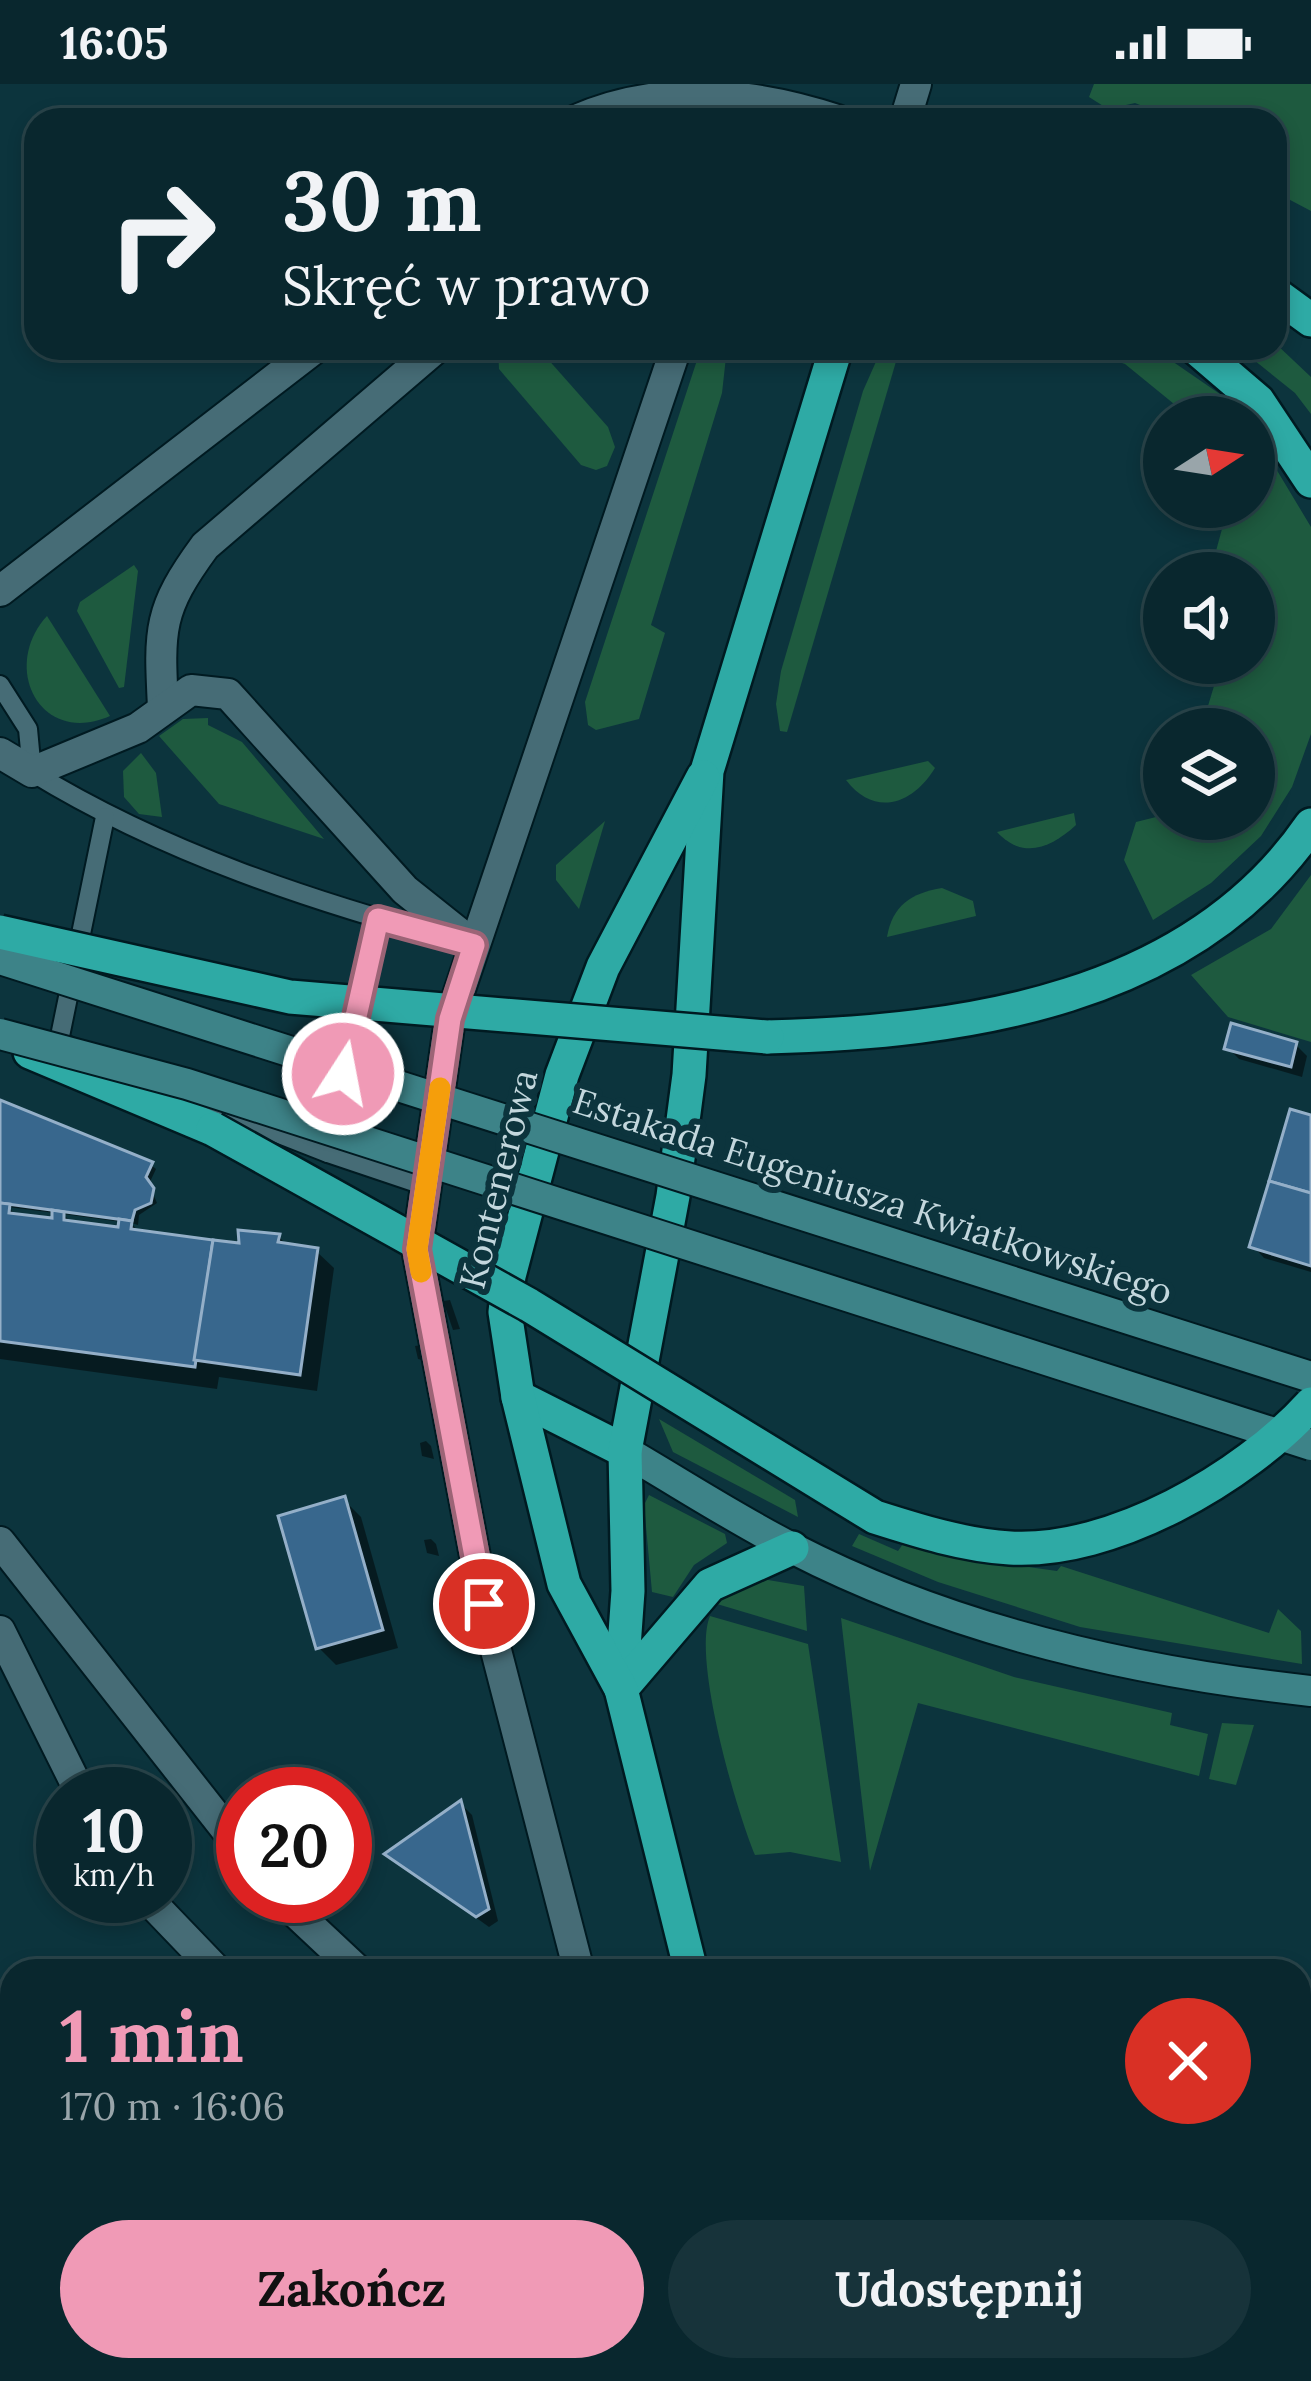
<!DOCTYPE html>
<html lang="pl">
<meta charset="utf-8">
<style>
:root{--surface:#09272e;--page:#17333a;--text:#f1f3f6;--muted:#99a5aa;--line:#29444a;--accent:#f09ab6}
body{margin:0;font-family:Lora,serif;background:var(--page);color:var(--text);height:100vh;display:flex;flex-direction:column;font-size:45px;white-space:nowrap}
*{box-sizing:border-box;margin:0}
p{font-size:39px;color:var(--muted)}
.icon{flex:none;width:66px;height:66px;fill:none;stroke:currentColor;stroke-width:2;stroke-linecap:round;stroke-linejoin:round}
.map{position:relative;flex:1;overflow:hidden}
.panel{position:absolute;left:0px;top:1875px;width:1311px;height:423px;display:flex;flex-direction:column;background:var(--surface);border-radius:36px 36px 0 0;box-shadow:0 6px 18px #0003,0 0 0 3px var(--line)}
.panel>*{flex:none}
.hud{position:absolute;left:24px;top:24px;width:1263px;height:252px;border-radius:36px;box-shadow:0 6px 18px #0003,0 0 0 3px var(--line);background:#09272e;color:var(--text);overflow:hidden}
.needle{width:78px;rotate:78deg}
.buttons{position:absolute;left:1143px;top:312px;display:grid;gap:24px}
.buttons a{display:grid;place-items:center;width:132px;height:132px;border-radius:50%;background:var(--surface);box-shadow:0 6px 18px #0003,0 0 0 3px var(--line);font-size:60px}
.speed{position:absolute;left:36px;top:1683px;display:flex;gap:24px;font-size:60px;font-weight:700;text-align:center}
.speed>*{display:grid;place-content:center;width:156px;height:156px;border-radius:50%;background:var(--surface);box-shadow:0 6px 18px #0003,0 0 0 3px var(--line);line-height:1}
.speed small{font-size:30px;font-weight:400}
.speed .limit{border:18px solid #d22;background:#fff;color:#111}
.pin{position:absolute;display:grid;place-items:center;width:102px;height:102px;color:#fff;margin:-51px;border:6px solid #fff;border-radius:50%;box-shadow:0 3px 12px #0007}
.me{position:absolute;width:132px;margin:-66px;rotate:11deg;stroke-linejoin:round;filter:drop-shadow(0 0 9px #0008)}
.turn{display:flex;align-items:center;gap:42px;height:252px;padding:0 60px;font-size:54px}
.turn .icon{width:156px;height:156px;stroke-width:2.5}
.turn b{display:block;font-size:84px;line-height:102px}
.round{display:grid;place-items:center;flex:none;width:126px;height:126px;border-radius:63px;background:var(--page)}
.overview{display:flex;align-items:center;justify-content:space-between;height:204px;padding:0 60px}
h1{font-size:72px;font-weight:700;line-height:90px;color:var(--accent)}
.action{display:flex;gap:24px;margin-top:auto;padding:24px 60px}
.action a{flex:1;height:138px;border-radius:72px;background:var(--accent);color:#111;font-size:48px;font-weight:700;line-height:138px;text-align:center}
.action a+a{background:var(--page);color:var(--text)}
.status{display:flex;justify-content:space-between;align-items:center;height:84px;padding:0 60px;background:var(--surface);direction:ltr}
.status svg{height:33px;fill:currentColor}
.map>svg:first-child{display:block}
.green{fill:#1e5a3f}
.shadow{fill:#0007;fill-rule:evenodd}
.building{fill:#38678d;stroke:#94afc8;stroke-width:3}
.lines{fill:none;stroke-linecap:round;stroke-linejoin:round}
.service-casing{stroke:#001a21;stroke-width:22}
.minor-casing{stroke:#001a21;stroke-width:34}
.secondary-casing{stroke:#001a21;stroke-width:34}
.trunk-casing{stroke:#001a21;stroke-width:38}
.service{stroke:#466c76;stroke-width:18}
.minor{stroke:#466c76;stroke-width:30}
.secondary{stroke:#3d8388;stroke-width:30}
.trunk{stroke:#2eaaa5;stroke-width:33}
.secondary-bridge-casing{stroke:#001a21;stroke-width:34;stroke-linecap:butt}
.trunk-bridge-casing{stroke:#001a21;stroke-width:38;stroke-linecap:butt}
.secondary-bridge{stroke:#3d8388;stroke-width:30}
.trunk-bridge{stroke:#2eaaa5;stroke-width:33}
.route-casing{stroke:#9c6476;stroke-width:30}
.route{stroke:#f09ab6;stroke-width:21}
.slow{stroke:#f59e0b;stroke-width:21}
.labels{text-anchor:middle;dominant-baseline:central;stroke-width:12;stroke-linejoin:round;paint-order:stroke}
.street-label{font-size:36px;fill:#c3d7dd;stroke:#0c343d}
</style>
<div class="status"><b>16:05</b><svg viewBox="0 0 49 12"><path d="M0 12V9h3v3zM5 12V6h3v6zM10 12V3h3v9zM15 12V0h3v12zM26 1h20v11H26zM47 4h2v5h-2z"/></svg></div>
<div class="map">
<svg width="1311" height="2297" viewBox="0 0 1311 2297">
<rect width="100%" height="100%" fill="#0c343d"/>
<g class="green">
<polygon points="1094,0 1311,0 1311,127 1275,108 1275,36 1178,36 1135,19 1108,25 1089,13"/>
<polygon points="1275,259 1311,293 1311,330 1295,309 1239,264 1275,264"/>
<polygon points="498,264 538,264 608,343 615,363 607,382 596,386 581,381 499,285"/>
<polygon points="701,264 727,264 722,309 651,541 665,549 639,635 596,646 588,641 585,618"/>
<polygon points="882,264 900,264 787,648 780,647 776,620 781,587 863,307"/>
<polygon points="1076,264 1153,264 1230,317 1242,333 1190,333 1125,280"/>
<polygon points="1254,348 1311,443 1311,650 1292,703 1261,752 1211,799 1153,836 1124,776 1136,738 1164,731 1254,735 1254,645 1201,645 1221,579 1254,579 1254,489 1210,489 1228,423 1254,423"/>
<polygon points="134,481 138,487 124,603 119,604 77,527 80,518"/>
<path d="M47 532 110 632C40 663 0 583 47 532Z"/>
<polygon points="208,634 208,641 242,658 324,755 219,720 159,652 183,635"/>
<polygon points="141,669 156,689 162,733 139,730 124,713 123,687"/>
<path d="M928 677 935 684C913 720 875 734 846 696Z"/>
<path d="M1074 729 1076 741C1051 764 1023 776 997 748Z"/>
<polygon points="605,737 579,825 556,796 556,781"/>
<polygon points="1311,791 1311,958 1228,933 1191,891 1271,845"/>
<path d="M942 804 973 817 976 832 887 853C892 822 911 809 942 804Z"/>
<polygon points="659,1335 795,1416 798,1433 673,1368"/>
<polygon points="649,1411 725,1450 727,1459 694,1481 673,1513 652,1508 644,1421"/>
<polygon points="859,1450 898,1467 905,1457 949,1472 1057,1487 1061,1482 1269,1549 1278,1525 1301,1547 1302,1580 1080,1543 938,1498 852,1462"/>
<polygon points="762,1495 804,1502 807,1547 717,1520 738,1503"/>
<path d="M710 1532 808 1560 841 1778 790 1768 755 1771C736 1726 692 1574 710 1532Z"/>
<polygon points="841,1534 1014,1593 1172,1629 1170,1641 1208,1650 1199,1692 918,1619 870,1787"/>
<polygon points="1222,1639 1254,1641 1236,1701 1209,1695"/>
</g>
<g class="shadow">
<polygon points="1296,961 1307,972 1302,993 1239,975 1228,964"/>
<path d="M0 1020 151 1081 156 1085 149 1100 157 1119 139 1131 138 1141 131 1139 140 1149 241 1163 278 1152 289 1163 316 1167 334 1184 317 1307 219 1293 217 1305 0 1275ZM8 1123 55 1129 54 1138 18 1133ZM63 1130 122 1138 121 1146 73 1140Z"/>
<polygon points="1311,1035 1311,1188 1264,1174 1253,1162"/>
<polygon points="450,1216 460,1245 453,1246 443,1217"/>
<polygon points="422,1261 430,1278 418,1275 415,1262"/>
<polygon points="426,1357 431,1362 434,1375 422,1372 420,1359"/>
<polygon points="344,1416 361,1433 398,1564 336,1581 319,1564"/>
<polygon points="431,1455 436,1460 439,1472 427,1469 424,1456"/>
<polygon points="461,1720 472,1731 498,1837 489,1843 389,1771"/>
</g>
<g class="building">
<polygon points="1231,939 1297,958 1291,983 1224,965"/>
<polygon points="0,1016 153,1078 146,1093 154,1104 151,1119 135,1126 132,1137 0,1119"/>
<polygon points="1290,1025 1311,1031 1311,1109 1269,1097"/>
<polygon points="1269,1097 1311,1109 1311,1182 1249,1163"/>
<polygon points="0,1119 10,1120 9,1129 52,1134 52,1126 64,1128 64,1136 118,1143 119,1135 132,1137 131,1145 213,1156 195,1283 0,1257"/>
<polygon points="238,1146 280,1150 278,1158 318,1164 300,1291 194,1276 213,1156 239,1159"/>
<polygon points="345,1412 383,1546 316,1565 278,1432"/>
<polygon points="461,1716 489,1825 476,1833 384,1770"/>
<polygon points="1299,2034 1311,2037 1311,2113 1299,2110"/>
<polygon points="1299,2110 1311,2113 1311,2297 1214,2297 1216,2286 1299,2286"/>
</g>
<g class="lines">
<defs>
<g id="service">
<path d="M0 601 28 645 32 688C164 769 314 818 462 858"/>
<polyline points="75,965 59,957 105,733"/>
<polyline points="177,1010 328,1069 366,872 378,835"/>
<polyline points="328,1069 426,1102"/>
</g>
<g id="minor">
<path d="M576 36C659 0 749 7 837 36"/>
<polyline points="905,36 916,0"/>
<polyline points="0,507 315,264"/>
<path d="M163 623C159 545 158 526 205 462L436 264"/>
<polyline points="0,669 32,688 138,644 191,606 228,610 405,806 474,861"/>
<polyline points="0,1458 243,1767"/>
<polyline points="0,1547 81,1710"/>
<polyline points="145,1812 217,1887"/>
<polyline points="278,1812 358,1887"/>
<polyline points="579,1887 484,1520 417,1165 450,935 676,264"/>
</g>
<path id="secondary" d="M625 1367C680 1399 735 1435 792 1464 951 1546 1134 1588 1311 1607"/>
<g id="trunk">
<polyline points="1275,210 1311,236"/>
<polyline points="1196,264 1258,317 1311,397"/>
<path d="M767 953C965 948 1191 916 1311 741"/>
<polyline points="30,968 213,1045"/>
<polyline points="518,1313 625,1367"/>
<polyline points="621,1605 628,1507 625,1367 673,1112 689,991 707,687 836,264"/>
<polyline points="621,1605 710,1501 792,1464"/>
<polyline points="691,1887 621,1605 564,1500 518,1313 505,1228 509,1192 562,991 603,883 703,693"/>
</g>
</defs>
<use href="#service" class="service-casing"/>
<use href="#minor" class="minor-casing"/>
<use href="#secondary" class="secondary-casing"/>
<use href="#trunk" class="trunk-casing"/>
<use href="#service" class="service"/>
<use href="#minor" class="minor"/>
<use href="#secondary" class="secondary"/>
<use href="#trunk" class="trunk"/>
<defs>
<g id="secondary-bridge">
<polyline points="0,875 1311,1293"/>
<polyline points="0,950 187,1000 1311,1361"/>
</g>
<g id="trunk-bridge">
<polyline points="0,848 290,913 767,953"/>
<path d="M213 1045 529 1221 875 1433C919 1447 963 1461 1010 1464 1112 1470 1244 1394 1311 1320"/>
</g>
</defs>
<use href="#secondary-bridge" class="secondary-bridge-casing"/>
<use href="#trunk-bridge" class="trunk-bridge-casing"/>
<use href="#secondary-bridge" class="secondary-bridge"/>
<use href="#trunk-bridge" class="trunk-bridge"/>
</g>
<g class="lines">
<defs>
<polyline id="route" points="343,990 378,835 474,861 450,935 417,1165 484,1520"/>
</defs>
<use href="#route" class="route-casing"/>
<use href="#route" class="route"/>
<polyline class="slow" points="421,1188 417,1165 440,1004"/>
</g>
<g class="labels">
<g class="street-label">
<text transform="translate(498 1095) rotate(-76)">Kontenerowa</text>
<text transform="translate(873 1112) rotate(18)">Estakada Eugeniusza Kwiatkowskiego</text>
</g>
</g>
</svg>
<div class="buttons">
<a><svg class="needle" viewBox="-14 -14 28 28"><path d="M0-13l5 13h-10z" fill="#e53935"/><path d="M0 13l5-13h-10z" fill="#99a5aa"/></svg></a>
<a><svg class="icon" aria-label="sound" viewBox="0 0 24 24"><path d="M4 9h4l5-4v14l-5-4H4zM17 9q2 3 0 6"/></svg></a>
<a><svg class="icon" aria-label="layers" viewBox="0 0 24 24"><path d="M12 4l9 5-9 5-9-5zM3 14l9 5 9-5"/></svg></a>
</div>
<div class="speed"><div>10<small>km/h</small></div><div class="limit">20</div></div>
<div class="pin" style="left:484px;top:1520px;background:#d93025"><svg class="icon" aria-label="arrive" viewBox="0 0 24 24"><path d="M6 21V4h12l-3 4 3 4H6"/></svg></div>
<svg class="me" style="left:343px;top:990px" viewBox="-20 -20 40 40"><circle r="17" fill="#f09ab6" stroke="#fff" stroke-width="3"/><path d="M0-11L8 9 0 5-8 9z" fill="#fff"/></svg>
<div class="hud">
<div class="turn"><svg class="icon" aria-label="right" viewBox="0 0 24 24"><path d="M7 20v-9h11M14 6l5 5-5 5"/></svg><div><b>30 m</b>Skręć w prawo</div></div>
</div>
<section class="panel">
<div class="overview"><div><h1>1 min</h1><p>170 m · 16:06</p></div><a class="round" style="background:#d93025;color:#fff"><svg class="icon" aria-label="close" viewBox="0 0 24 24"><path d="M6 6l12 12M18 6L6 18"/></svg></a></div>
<div class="action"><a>Zakończ</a><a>Udostępnij</a></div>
</section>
</div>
